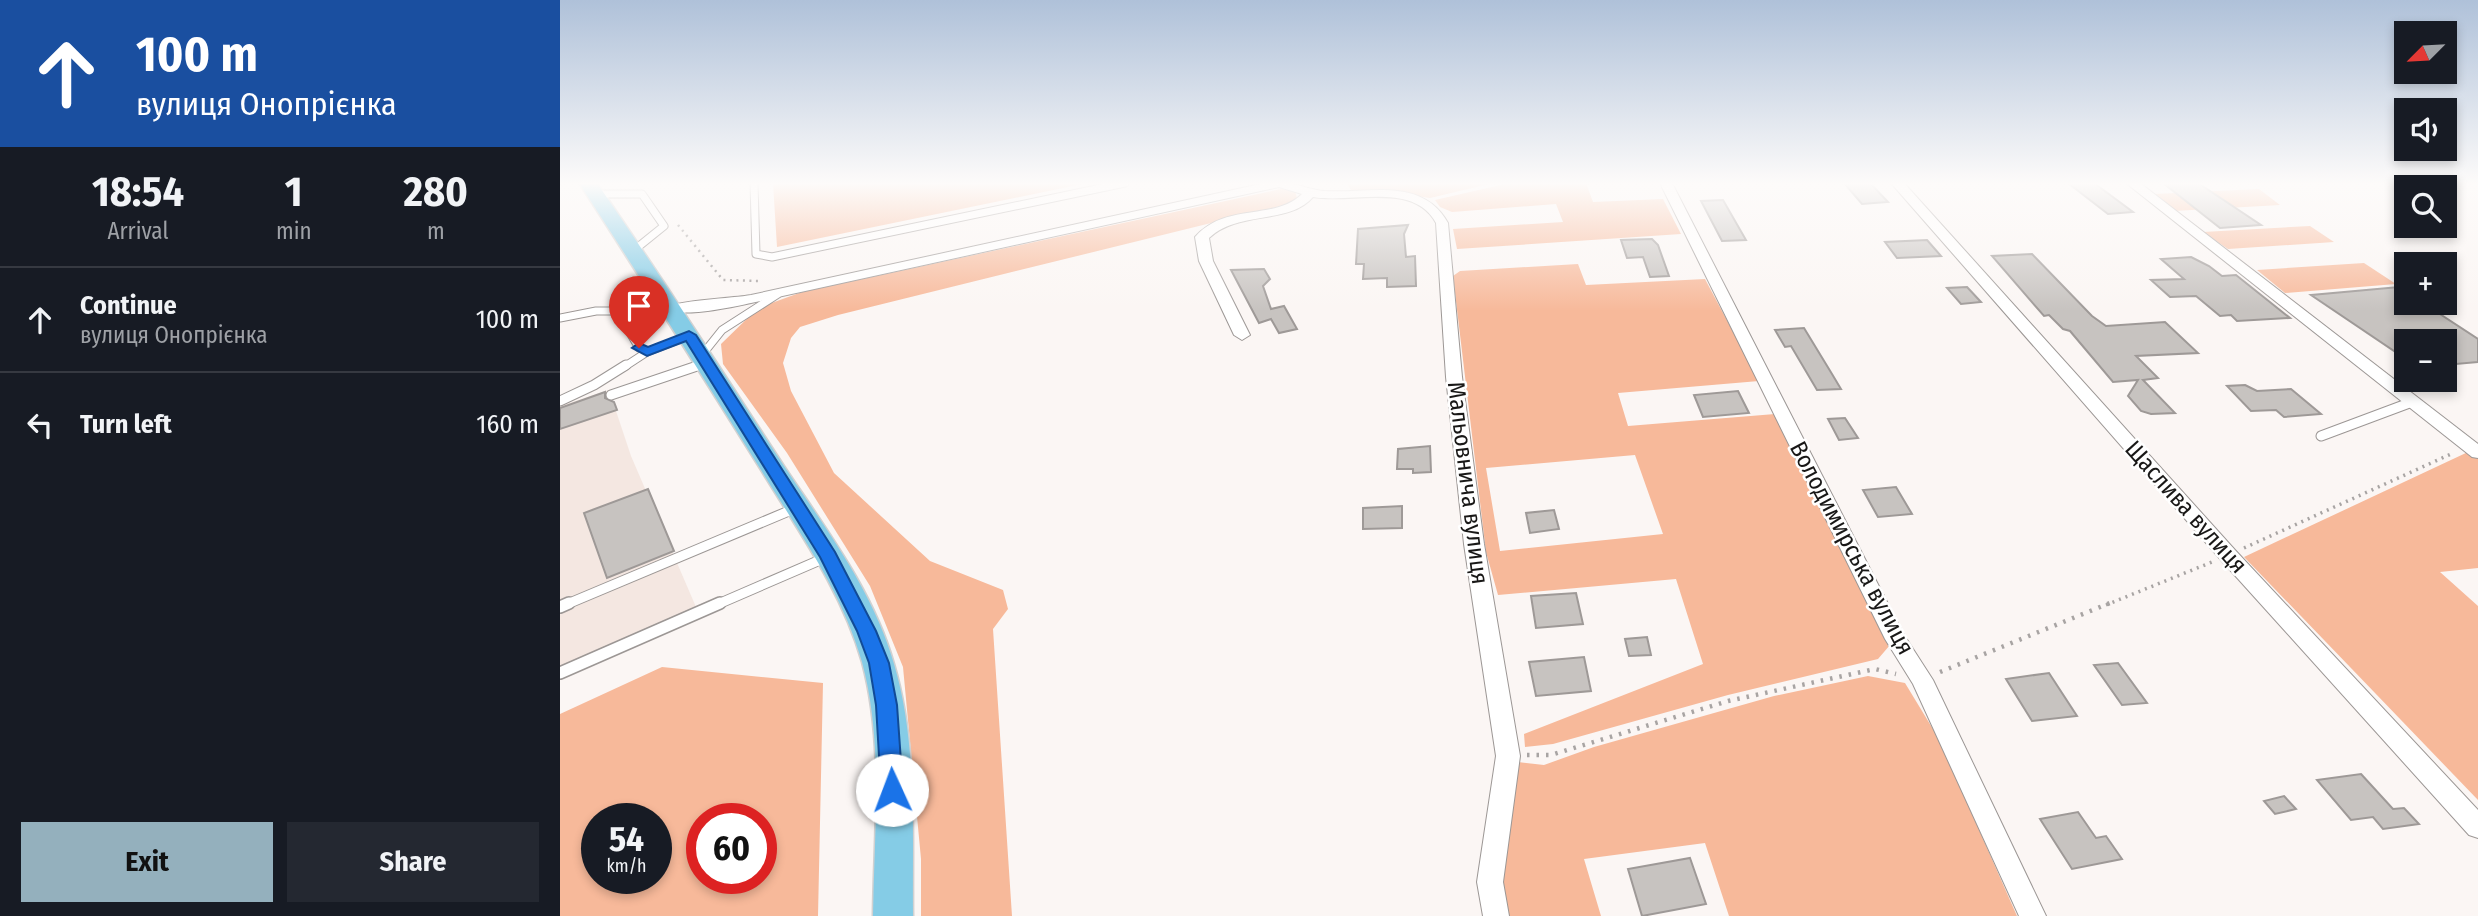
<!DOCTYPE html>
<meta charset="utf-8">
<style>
:root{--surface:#171b24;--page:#242831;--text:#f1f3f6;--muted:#9ea1a6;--line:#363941;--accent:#94b0bd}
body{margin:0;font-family:"Fira Sans Condensed",sans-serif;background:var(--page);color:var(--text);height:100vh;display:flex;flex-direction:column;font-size:26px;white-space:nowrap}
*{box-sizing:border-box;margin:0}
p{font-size:23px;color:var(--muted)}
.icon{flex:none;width:38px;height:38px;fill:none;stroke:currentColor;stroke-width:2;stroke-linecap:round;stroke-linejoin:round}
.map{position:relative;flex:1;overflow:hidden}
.side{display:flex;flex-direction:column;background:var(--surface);width:560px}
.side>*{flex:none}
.guide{background:#1a4fa0;color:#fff;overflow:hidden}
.needle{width:46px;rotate:246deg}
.tools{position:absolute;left:1834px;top:21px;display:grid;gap:14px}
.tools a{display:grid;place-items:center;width:63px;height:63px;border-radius:0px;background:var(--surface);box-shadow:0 4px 10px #0003;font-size:35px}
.speed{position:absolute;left:21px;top:803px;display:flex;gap:14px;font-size:35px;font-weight:700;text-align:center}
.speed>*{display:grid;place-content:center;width:91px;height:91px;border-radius:50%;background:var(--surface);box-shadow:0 4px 10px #0003;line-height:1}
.speed small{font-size:18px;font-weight:400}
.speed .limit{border:10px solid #d22;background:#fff;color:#111}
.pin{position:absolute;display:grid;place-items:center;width:60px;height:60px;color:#fff;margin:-72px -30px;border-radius:50% 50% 50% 0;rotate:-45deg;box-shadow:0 0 7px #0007}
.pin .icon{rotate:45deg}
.me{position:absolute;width:77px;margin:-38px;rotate:358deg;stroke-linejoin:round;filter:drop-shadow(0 0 5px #0008)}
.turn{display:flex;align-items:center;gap:24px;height:147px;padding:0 21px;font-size:32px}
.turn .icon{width:91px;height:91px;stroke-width:2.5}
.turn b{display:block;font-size:49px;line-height:60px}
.eta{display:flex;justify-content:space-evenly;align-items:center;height:119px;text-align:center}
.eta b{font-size:42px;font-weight:700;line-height:49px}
.action{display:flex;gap:14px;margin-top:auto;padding:14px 21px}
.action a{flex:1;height:80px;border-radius:0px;background:var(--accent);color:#111;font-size:28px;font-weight:700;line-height:80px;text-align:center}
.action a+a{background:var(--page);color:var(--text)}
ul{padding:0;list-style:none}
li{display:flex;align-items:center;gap:21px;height:105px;padding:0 21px;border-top:2px solid var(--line)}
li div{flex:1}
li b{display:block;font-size:26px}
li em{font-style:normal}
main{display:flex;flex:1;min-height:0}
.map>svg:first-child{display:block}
.built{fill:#f4e7e1}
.green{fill:#f7b99a;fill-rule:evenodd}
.building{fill:#c7c3c0;stroke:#9e9997;stroke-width:2}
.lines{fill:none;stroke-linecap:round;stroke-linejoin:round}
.lane-far2-casing{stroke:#9c9795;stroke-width:9}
.lane-far1-casing{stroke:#9c9795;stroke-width:11}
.lane-casing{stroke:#9c9795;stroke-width:14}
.street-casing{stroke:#9c9795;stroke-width:2}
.primary-casing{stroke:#d1d1d1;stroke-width:3}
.path-far2{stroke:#a8a4a3;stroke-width:2.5;stroke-dasharray:2 4.5;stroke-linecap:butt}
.path-far1{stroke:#a8a4a3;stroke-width:3.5;stroke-dasharray:2 5;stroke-linecap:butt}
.path{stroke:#a8a4a3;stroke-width:4.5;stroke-dasharray:2.5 7;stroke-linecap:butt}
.lane-far2{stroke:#fff;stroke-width:7}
.lane-far1{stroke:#fff;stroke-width:9}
.lane{stroke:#fff;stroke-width:11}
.street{fill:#fff;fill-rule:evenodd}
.primary{fill:#85cce6;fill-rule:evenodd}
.route{fill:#1a73e8;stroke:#114b97;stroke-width:2}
.labels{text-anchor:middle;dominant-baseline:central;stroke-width:5;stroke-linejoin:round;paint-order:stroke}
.street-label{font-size:24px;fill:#191817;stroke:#fff}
</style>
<main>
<section class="side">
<div class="guide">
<div class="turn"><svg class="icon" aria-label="ahead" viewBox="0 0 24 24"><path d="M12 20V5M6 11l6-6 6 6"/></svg><div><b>100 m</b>вулиця Онопрієнка</div></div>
</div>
<div class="eta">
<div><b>18:54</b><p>Arrival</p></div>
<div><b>1</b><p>min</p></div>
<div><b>280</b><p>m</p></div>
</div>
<ul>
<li><svg class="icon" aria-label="ahead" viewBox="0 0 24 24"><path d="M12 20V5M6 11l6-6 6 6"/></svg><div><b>Continue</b><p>вулиця Онопрієнка</p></div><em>100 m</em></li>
<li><svg class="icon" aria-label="left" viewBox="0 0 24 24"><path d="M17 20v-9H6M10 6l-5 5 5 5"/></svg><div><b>Turn left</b></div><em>160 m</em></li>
</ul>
<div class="action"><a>Exit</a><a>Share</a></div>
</section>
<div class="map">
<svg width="1918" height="916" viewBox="0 0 1918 916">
<rect width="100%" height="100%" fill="#fbf6f4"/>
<polygon class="built" points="49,390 71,456 136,607 0,666 0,406"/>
<g class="green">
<polygon points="213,183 527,183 217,247"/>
<polygon points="787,183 933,183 870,198 816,190 791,190"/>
<polygon points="949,183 1026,183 1033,202 1103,199 1121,234 897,249 893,229 1003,222 996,204 892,212 880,207 875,200"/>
<polygon points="721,189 735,191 737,198 728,204 278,315 240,327 231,338 223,363 231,391 274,473 370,561 443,590 448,609 433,629 452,916 361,916 361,859 343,667 310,586 227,453 163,364 161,344 198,308 242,292"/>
<polygon points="1699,189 1720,205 1614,211 1594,194"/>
<polygon points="1750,226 1774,242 1668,249 1643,232"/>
<polygon points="1804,263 1836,284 1725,293 1697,270"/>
<path d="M1018 264 1026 285 1145 279 1199 381 1058 393 1068 426 1215 414 1330 645 1318 659 1168 695 993 744 965 747 964 734 1143 664 1116 579 938 595 926 552 893 276 900 271ZM1075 455 1103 534 940 551 926 468Z"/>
<polygon points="1908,452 1918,459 1918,568 1880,572 1918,606 1918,800 1684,557"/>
<path d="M102 667 263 683 258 916H0V714ZM37 819H96V878H37ZM142 819H201V878H142Z"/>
<polygon points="1308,676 1345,683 1379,739 1457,916 1169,916 1145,843 1024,859 1041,916 944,916 939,876 958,762 984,765 1034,747 1214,696"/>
</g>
<g class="building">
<polygon points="1284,183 1310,183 1328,202 1302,204"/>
<polygon points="1508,183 1534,183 1573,212 1548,214"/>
<polygon points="1603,183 1638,183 1701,225 1660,228"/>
<polygon points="1163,200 1186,240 1162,241 1141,201"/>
<polygon points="848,225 844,234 846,257 855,256 856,286 827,287 827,278 803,279 804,264 796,264 798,229"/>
<polygon points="1092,239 1098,245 1109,276 1090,277 1083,257 1067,258 1061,240"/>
<polygon points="1367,240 1381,256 1337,258 1325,242"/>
<polygon points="1472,254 1532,316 1546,326 1605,322 1638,353 1576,356 1598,378 1583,380 1615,413 1591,414 1581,411 1568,396 1578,380 1553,382 1510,331 1503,329 1489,315 1484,316 1432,256"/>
<polygon points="1631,257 1649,266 1662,276 1676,275 1730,318 1677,321 1671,315 1660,316 1636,296 1610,297 1591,280 1624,279 1601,259"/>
<polygon points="704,269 710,279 703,286 711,309 724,306 737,329 719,333 711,319 699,323 671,270"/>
<polygon points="1407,287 1421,302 1401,304 1387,288"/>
<polygon points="1839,287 1846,291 1846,303 1863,303 1918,339 1918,362 1885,365 1885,331 1846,335 1846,359 1751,295"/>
<polygon points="1244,328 1272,374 1281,389 1257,390 1231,346 1225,347 1215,330"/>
<polygon points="1685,385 1697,391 1731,389 1761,414 1724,417 1716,410 1691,411 1667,386"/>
<polygon points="1178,391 1189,413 1143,417 1134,395"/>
<polygon points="45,392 45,398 54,402 57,410 0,429 0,408"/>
<polygon points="1285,418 1298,438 1279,440 1268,419"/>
<polygon points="870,446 871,472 853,473 853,469 837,469 838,449"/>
<polygon points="1336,487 1352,514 1318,517 1303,490"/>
<polygon points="88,489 114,551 47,578 24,513"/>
<polygon points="842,506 842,528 803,529 803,508"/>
<polygon points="994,510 999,529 970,533 966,513"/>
<polygon points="1016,593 1023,624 976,628 971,596"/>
<polygon points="1087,637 1091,655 1069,656 1065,639"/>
<polygon points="1024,657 1031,691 976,696 969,662"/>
<polygon points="1558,663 1587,703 1562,705 1534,665"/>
<polygon points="1489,673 1517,716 1472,721 1446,679"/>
<polygon points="1801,774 1833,809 1844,808 1859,824 1823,829 1813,817 1791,820 1757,780"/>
<polygon points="1724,796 1736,809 1715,814 1704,801"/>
<polygon points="1518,812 1536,838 1546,836 1562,859 1512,869 1480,819"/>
<polygon points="1130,858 1146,904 1082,916 1068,869"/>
</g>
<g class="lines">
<defs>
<g id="lane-far2">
<polyline points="194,183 196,254 212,257 565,183"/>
<polyline points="35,194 82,194 104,226 73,251"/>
<polyline points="0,318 36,311 57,311 79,348 87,352"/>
<polyline points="142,355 162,330 218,294"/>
<polyline points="64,367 87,352 128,336"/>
<polyline points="135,367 145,363"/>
</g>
<g id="lane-far1">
<polyline points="51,395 140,365"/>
<polyline points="0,401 34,385 66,365"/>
<polyline points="1761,436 1852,402"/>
<polyline points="5,605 236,508"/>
<polyline points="156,605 267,557"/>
</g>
<g id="lane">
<polyline points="0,607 9,603"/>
<polyline points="0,673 160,603"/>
</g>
<g id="street">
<path d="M705 183C713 183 723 182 732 184 743 186 753 190 764 191 808 194 862 176 888 223L902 377 924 544 960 756 943 882 949 916H923L917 882 936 756 904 544 886 377 876 223C853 181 792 204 753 197 729 225 679 210 649 238L653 261 690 335 682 340 674 335 639 261 635 237C665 202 715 221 742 194L719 187 191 303C173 307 118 319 105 308 112 301 175 298 191 295Z"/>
<polygon points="1100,183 1112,183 1344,635 1373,680 1486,916 1459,916 1353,684 1325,639"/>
<polygon points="1331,183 1344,183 1675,550 1918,810 1918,838 1909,835 1661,560"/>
<polygon points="1566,183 1580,183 1918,444 1918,458 1912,457"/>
</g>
<path id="primary" d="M19 183H37C101 276 162 371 224 466 265 528 313 590 334 664 358 745 352 832 353 916H313C314 832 324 744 302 662 282 592 239 532 201 470 141 374 81 278 19 183Z"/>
</defs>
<use href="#lane-far2" class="lane-far2-casing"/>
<use href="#lane-far1" class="lane-far1-casing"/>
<use href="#lane" class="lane-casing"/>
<use href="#street" class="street-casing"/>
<use href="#primary" class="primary-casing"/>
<g class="path-far2">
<polyline points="0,184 5,184"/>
<polyline points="118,225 163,280 200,281"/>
</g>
<g class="path-far1">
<polyline points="1684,548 1891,454"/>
<polyline points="1546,605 1652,562"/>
</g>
<g class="path">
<polyline points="1380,672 1550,603"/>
<polyline points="967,755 991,755 1168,701 1315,669 1336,674"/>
</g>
<use href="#lane-far2" class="lane-far2"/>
<use href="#lane-far1" class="lane-far1"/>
<use href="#lane" class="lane"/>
<use href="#street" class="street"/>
<use href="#primary" class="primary"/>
</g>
<linearGradient id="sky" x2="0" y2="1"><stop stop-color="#afc1d9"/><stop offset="0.59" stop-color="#fdfbfa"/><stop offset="1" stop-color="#fdfbfa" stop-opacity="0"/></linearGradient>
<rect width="1918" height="311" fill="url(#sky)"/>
<polygon class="route" points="129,331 136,335 275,552 316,631 329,663 337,705 343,790 340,797 332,800 324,797 321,790 316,705 309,663 297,631 260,557 126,341 87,356 72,348 79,343 88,347"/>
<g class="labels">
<g class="street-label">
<text transform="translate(908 483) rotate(83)">Мальовнича вулиця</text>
<text transform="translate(1626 507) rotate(48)">Щаслива вулиця</text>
<text transform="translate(1292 548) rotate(62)">Володимирська вулиця</text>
</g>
</g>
</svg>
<div class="tools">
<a><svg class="needle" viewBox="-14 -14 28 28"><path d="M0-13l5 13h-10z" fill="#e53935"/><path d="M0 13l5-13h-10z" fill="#9ea1a6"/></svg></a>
<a><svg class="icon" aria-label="sound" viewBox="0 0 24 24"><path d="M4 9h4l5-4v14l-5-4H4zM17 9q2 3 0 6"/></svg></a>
<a><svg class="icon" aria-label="search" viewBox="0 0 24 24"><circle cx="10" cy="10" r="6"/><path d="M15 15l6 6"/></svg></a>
<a>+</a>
<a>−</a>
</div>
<div class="speed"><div>54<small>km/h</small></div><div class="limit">60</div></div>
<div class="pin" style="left:79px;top:348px;background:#d93025"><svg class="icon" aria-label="arrive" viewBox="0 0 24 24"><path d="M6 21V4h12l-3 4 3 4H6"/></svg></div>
<svg class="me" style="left:332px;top:790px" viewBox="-20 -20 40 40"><circle r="19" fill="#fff"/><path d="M0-13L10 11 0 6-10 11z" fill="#1a73e8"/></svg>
</div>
</main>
